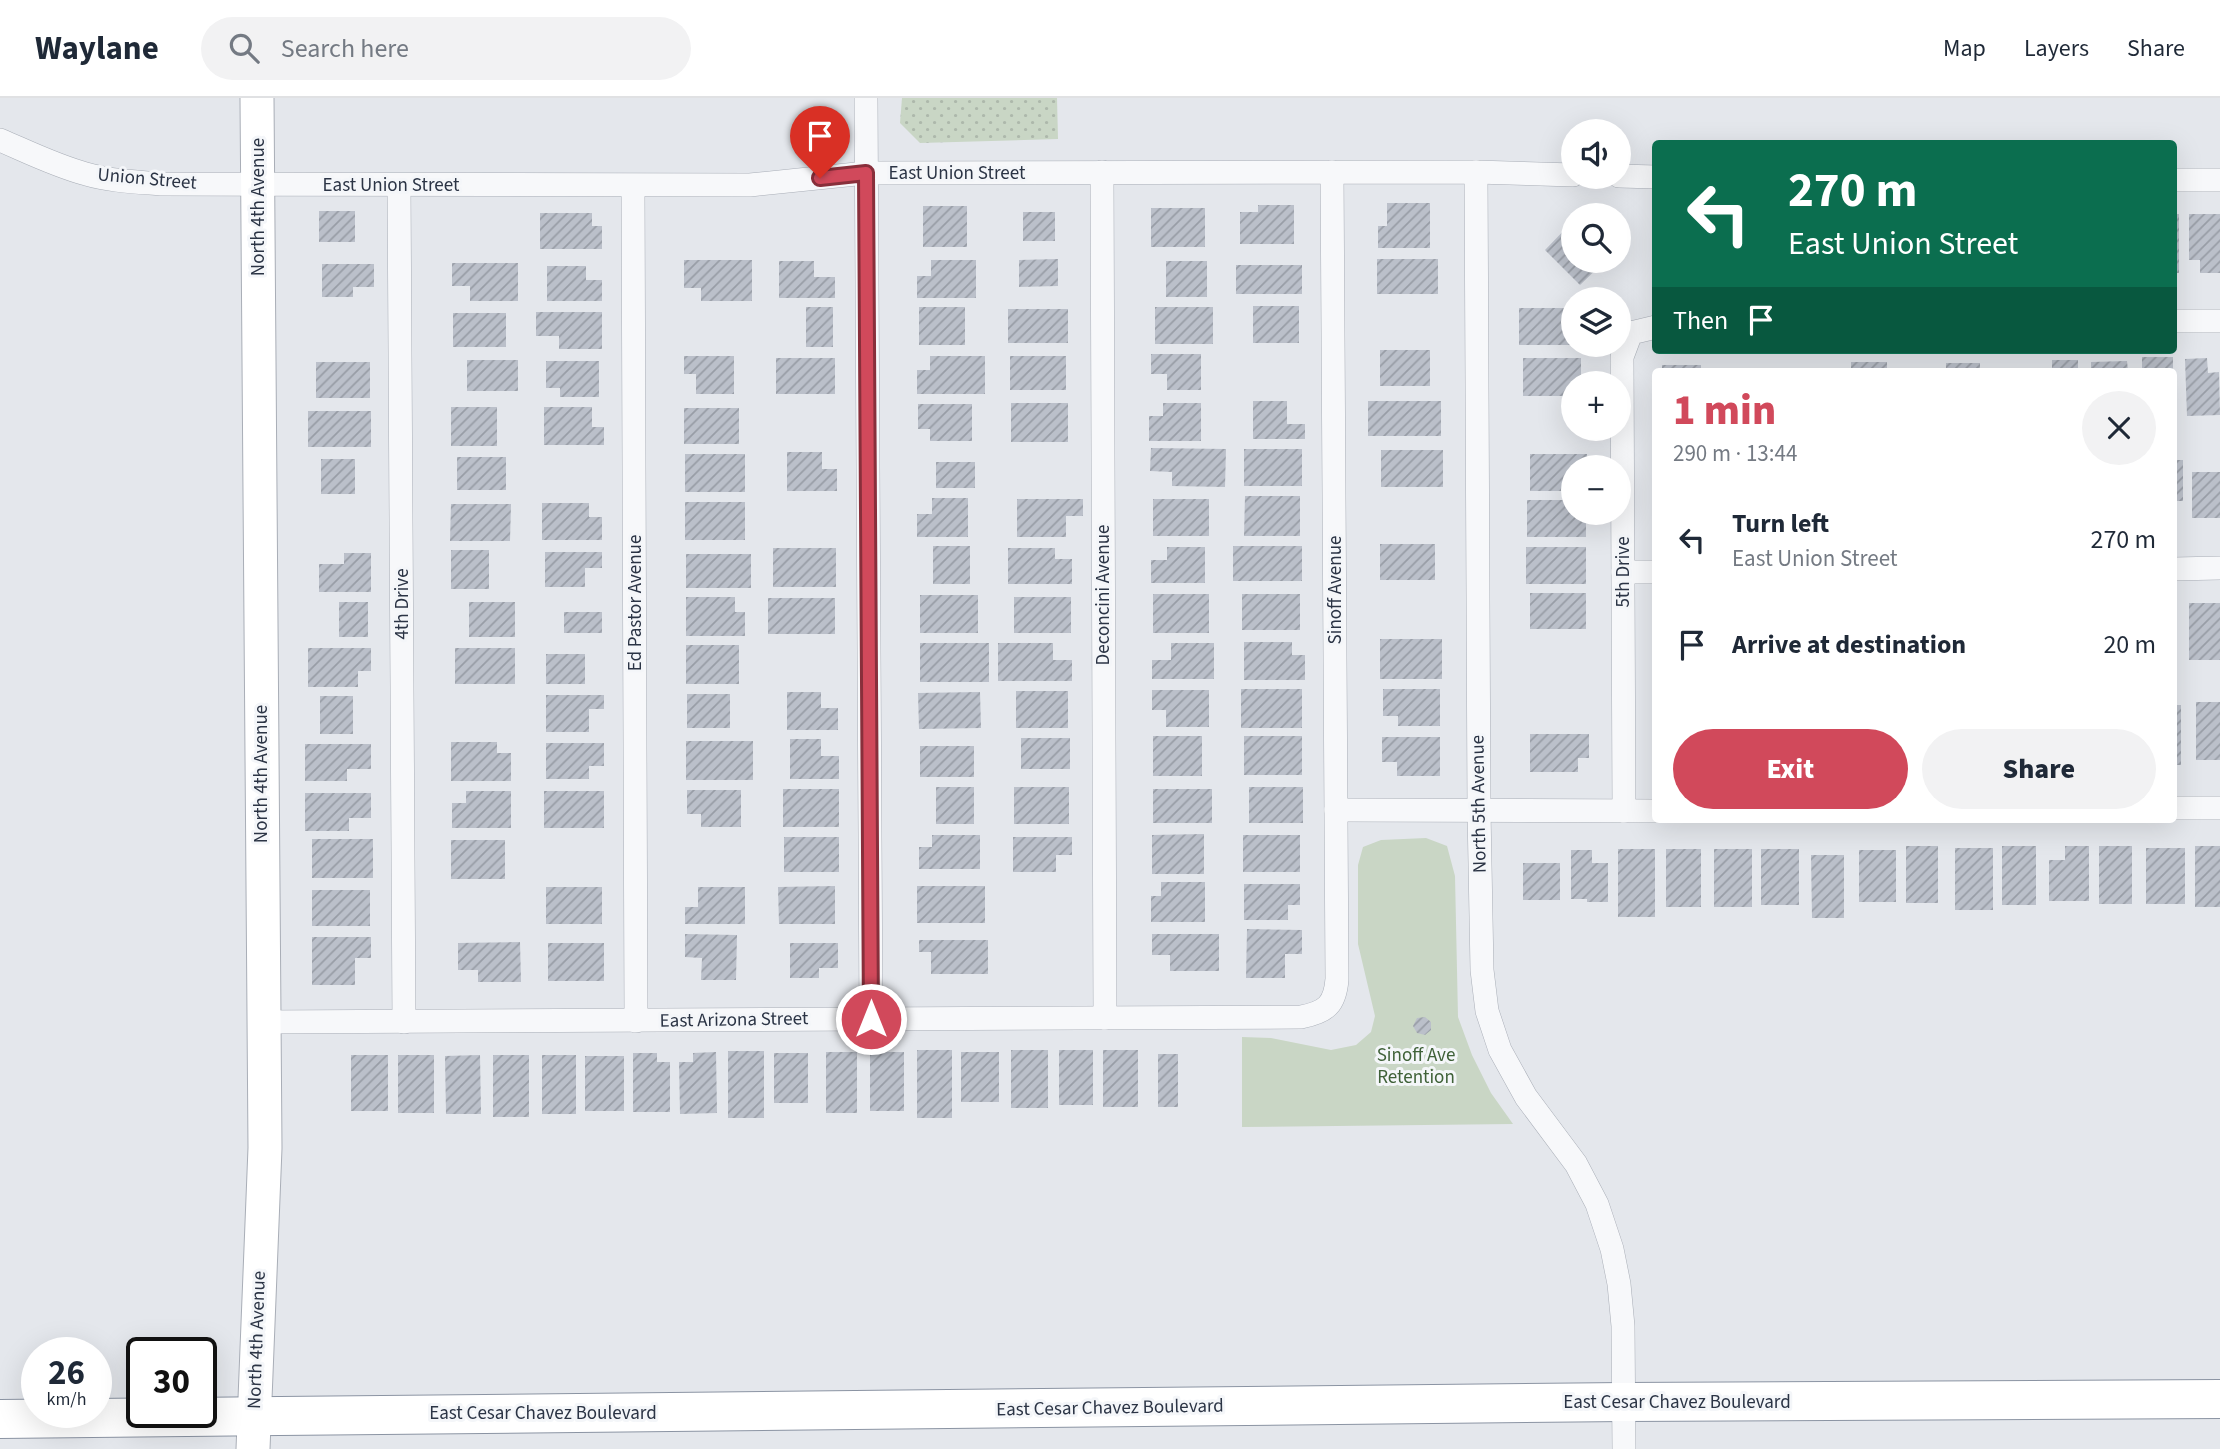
<!DOCTYPE html>
<meta charset="utf-8">
<style>
:root{--surface:#fff;--page:#f2f2f3;--text:#1f2937;--muted:#747a83;--line:#e0e1e3;--accent:#d1495b}
body{margin:0;font-family:"Source Sans 3",sans-serif;background:var(--page);color:var(--text);height:100vh;display:flex;flex-direction:column;font-size:26px;white-space:nowrap}
*{box-sizing:border-box;margin:0}
p{font-size:23px;color:var(--muted)}
.icon{flex:none;width:38px;height:38px;fill:none;stroke:currentColor;stroke-width:2;stroke-linecap:round;stroke-linejoin:round}
.map{position:relative;flex:1;overflow:hidden}
.sheet{position:absolute;left:1652px;top:270px;width:525px;height:455px;display:flex;flex-direction:column;background:var(--surface);border-radius:7px;box-shadow:0 7px 28px #0002}
.sheet>*{flex:none}
.hud{position:absolute;left:1652px;top:42px;width:525px;height:214px;border-radius:7px;box-shadow:0 7px 28px #0002;background:#0b6e4f;color:#fff;overflow:hidden}
.buttons{position:absolute;left:1561px;top:21px;display:grid;gap:14px}
.buttons a{display:grid;place-items:center;width:70px;height:70px;border-radius:50%;background:var(--surface);box-shadow:0 7px 28px #0002;font-size:35px}
.speed{position:absolute;left:21px;top:1239px;display:flex;gap:14px;font-size:35px;font-weight:700;text-align:center}
.speed>*{display:grid;place-content:center;width:91px;height:91px;border-radius:50%;background:var(--surface);box-shadow:0 7px 28px #0002;line-height:1}
.speed small{font-size:18px;font-weight:400}
.speed .limit{border:4px solid #111;border-radius:10px;background:#fff;color:#111}
.pin{position:absolute;display:grid;place-items:center;width:60px;height:60px;color:#fff;margin:-72px -30px;border-radius:50% 50% 50% 0;rotate:-45deg;box-shadow:0 0 7px #0007}
.pin .icon{rotate:45deg}
.me{position:absolute;width:77px;margin:-38px;rotate:0deg;stroke-linejoin:round;filter:drop-shadow(0 0 5px #0008)}
.turn{display:flex;align-items:center;gap:24px;height:147px;padding:0 21px;font-size:32px}
.turn .icon{width:91px;height:91px;stroke-width:2.5}
.turn b{display:block;font-size:49px;line-height:60px}
.then{display:flex;align-items:center;height:66px;padding:0 21px;background:#0003;gap:14px;font-size:26px}
.round{display:grid;place-items:center;flex:none;width:74px;height:74px;border-radius:37px;background:var(--page)}
.overview{display:flex;align-items:center;justify-content:space-between;height:119px;padding:0 21px}
h1{font-size:42px;font-weight:800;line-height:52px;color:var(--accent)}
.button{display:flex;gap:14px;margin-top:auto;padding:14px 21px}
.button a{flex:1;height:80px;border-radius:42px;background:var(--accent);color:#fff;font-size:28px;font-weight:800;line-height:80px;text-align:center}
.button a+a{background:var(--page);color:var(--text)}
ul{padding:0;list-style:none}
li{display:flex;align-items:center;gap:21px;height:105px;padding:0 21px}
li div{flex:1}
li b{display:block;font-size:26px}
li em{font-style:normal}
header{display:flex;align-items:center;gap:42px;box-sizing:border-box;height:98px;padding:0 35px;background:var(--surface);border-bottom:2px solid var(--line)}
header strong{font-size:33px}
nav{display:flex;gap:38px;margin-inline-start:auto;font-size:24px}
.search{width:490px;height:63px;background:var(--page);display:flex;align-items:center;gap:18px;box-sizing:border-box;padding:0 24px;border-radius:38px;color:var(--muted);font-size:26px}
.map>svg:first-child{display:block}
.grass{fill:url(#grass-dots)}
.park{fill:#c9d6c5}
.building{fill:url(#building-hatch)}
.lines{fill:none;stroke-linecap:round;stroke-linejoin:round}
.street-casing{stroke:#a9aeb7;stroke-width:24}
.secondary-casing{stroke:#a9aeb7;stroke-width:35}
.highway-casing{stroke:#8b94a3;stroke-width:40}
.street{stroke:#f7f8fa;stroke-width:23}
.secondary{stroke:#fff;stroke-width:33}
.highway{stroke:#fff;stroke-width:38}
.route-casing{stroke:#882f3b;stroke-width:18}
.route{stroke:#d1495b;stroke-width:12}
.labels{text-anchor:middle;dominant-baseline:central;stroke-width:6;stroke-linejoin:round;paint-order:stroke}
.street-label{font-size:19px;fill:#2b3445;stroke:#f4f6f9}
.park-label{font-size:19px;fill:#3f6138;stroke:#f4f6f9}
</style>
<header>
<strong>Waylane</strong>
<div class="search"><svg class="icon" aria-label="search" viewBox="0 0 24 24"><circle cx="10" cy="10" r="6"/><path d="M15 15l6 6"/></svg>Search here</div>
<nav><a>Map</a><a>Layers</a><a>Share</a></nav>
</header>
<div class="map">
<svg width="2220" height="1351" viewBox="0 0 2220 1351">
<defs>
<pattern id="grass-dots" width="8" height="8" patternUnits="userSpaceOnUse" patternTransform="scale(1.75)"><rect width="8" height="8" fill="#c9d6c5"/><path d="M2 2h.1M6 6h.1" fill="none" stroke="#adb8ab" stroke-width="1.8" stroke-linecap="round"/></pattern>
<pattern id="building-hatch" width="6" height="6" patternUnits="userSpaceOnUse" patternTransform="scale(1.75)"><rect width="6" height="6" fill="#bbc0ca"/><path d="M-1 1l2-2M0 6l6-6M5 7l2-2" fill="none" stroke="#989da6"/></pattern>
</defs>
<rect width="100%" height="100%" fill="#e4e7ec"/>
<polygon class="grass" points="902,0 1057,0 1058,41 920,45 900,25"/>
<polygon class="park" points="1426,740 1447,748 1455,778 1458,919 1472,957 1491,995 1513,1026 1242,1029 1242,939 1271,940 1331,952 1356,947 1371,934 1375,918 1358,846 1358,767 1363,749 1381,742"/>
<g class="building">
<polygon points="1387,105 1430,105 1430,150 1378,150 1378,128 1387,128"/>
<polygon points="1258,107 1294,107 1294,146 1240,146 1240,114 1258,114"/>
<rect x="923" y="108" width="44" height="41"/>
<rect x="1151" y="110" width="54" height="39"/>
<rect x="319" y="113" width="36" height="31"/>
<rect x="1023" y="114" width="32" height="29"/>
<polygon points="540,115 592,115 592,128 602,128 602,151 540,151"/>
<rect x="2174" y="116" width="5" height="59"/>
<polygon points="2189,116 2220,116 2220,175 2200,175 2200,162 2189,162"/>
<polygon points="1573,123 1573,163 1605,163 1580,187 1545,152"/>
<polygon points="1058,161 1058,188 1019,189 1019,162"/>
<rect x="1377" y="161" width="61" height="35"/>
<polygon points="684,162 752,162 752,203 701,203 701,190 684,190"/>
<polygon points="931,162 976,162 976,200 917,200 917,178 931,178"/>
<polygon points="779,163 814,163 814,179 835,179 835,200 779,200"/>
<rect x="1166" y="163" width="41" height="36"/>
<polygon points="452,165 518,165 518,203 470,203 470,188 452,188"/>
<polygon points="322,166 374,166 374,189 353,189 353,199 322,199"/>
<rect x="1236" y="167" width="66" height="29"/>
<polygon points="547,168 586,168 586,182 602,182 602,203 547,203"/>
<rect x="1253" y="208" width="46" height="37"/>
<rect x="806" y="209" width="27" height="40"/>
<rect x="919" y="209" width="46" height="38"/>
<rect x="1155" y="209" width="58" height="37"/>
<rect x="1519" y="210" width="54" height="37"/>
<rect x="1008" y="211" width="60" height="34"/>
<polygon points="536,214 602,214 602,251 559,251 559,238 536,238"/>
<rect x="453" y="215" width="53" height="34"/>
<rect x="1380" y="252" width="50" height="36"/>
<polygon points="1151,256 1201,256 1201,292 1167,292 1167,276 1151,276"/>
<polygon points="684,258 734,258 734,296 696,296 696,276 684,276"/>
<polygon points="930,258 985,258 985,296 917,296 917,272 930,272"/>
<rect x="1010" y="258" width="56" height="34"/>
<rect x="2142" y="259" width="31" height="14"/>
<rect x="776" y="260" width="59" height="36"/>
<polygon points="1523,260 1581,260 1581,285 1573,285 1573,298 1523,298"/>
<polygon points="2207,260 2208,275 2219,274 2220,317 2187,318 2185,261"/>
<rect x="467" y="262" width="51" height="31"/>
<rect x="2052" y="262" width="26" height="11"/>
<polygon points="546,263 599,263 599,299 560,299 560,290 546,290"/>
<polygon points="2127,263 2128,273 2091,273 2091,264"/>
<rect x="316" y="264" width="54" height="36"/>
<rect x="1851" y="264" width="36" height="9"/>
<rect x="1946" y="265" width="34" height="8"/>
<rect x="1662" y="267" width="39" height="6"/>
<rect x="1710" y="270" width="35" height="3"/>
<polygon points="1253,303 1287,303 1287,326 1305,326 1305,341 1253,341"/>
<rect x="1368" y="303" width="73" height="35"/>
<rect x="1011" y="305" width="57" height="39"/>
<polygon points="1163,305 1201,305 1201,343 1149,343 1149,318 1163,318"/>
<polygon points="918,306 972,306 972,343 930,343 930,331 918,331"/>
<rect x="451" y="309" width="46" height="39"/>
<polygon points="544,309 592,309 592,329 604,329 604,347 544,347"/>
<rect x="684" y="310" width="55" height="36"/>
<rect x="308" y="313" width="63" height="36"/>
<polygon points="1151,350 1226,351 1225,389 1172,388 1172,374 1150,373"/>
<rect x="1244" y="351" width="58" height="37"/>
<rect x="1381" y="352" width="62" height="37"/>
<polygon points="787,354 822,354 822,371 837,371 837,393 787,393"/>
<rect x="685" y="356" width="60" height="38"/>
<polygon points="1530,356 1587,356 1587,369 1573,369 1573,393 1530,393"/>
<rect x="457" y="359" width="49" height="33"/>
<rect x="321" y="361" width="34" height="35"/>
<rect x="2174" y="362" width="9" height="41"/>
<rect x="936" y="364" width="39" height="26"/>
<rect x="2192" y="374" width="28" height="46"/>
<polygon points="1245,398 1300,398 1300,438 1244,438"/>
<polygon points="932,400 968,400 968,439 917,439 917,416 932,416"/>
<polygon points="1017,401 1083,401 1083,418 1066,418 1066,439 1017,439"/>
<rect x="1153" y="401" width="56" height="37"/>
<polygon points="1527,402 1573,402 1573,415 1586,415 1586,439 1527,439"/>
<rect x="685" y="404" width="60" height="38"/>
<polygon points="542,405 589,405 589,419 602,419 602,442 542,442"/>
<polygon points="451,406 511,406 510,443 450,443"/>
<rect x="1380" y="446" width="55" height="36"/>
<rect x="933" y="448" width="37" height="38"/>
<rect x="1233" y="448" width="69" height="35"/>
<polygon points="1167,449 1205,449 1205,485 1151,485 1151,462 1167,462"/>
<rect x="1526" y="449" width="60" height="37"/>
<rect x="773" y="450" width="63" height="39"/>
<polygon points="1008,450 1055,450 1055,461 1072,461 1072,486 1008,486"/>
<rect x="451" y="452" width="38" height="39"/>
<polygon points="545,454 602,454 602,470 585,470 585,489 545,489"/>
<polygon points="344,455 371,455 371,494 319,494 319,466 344,466"/>
<rect x="686" y="456" width="65" height="34"/>
<rect x="1530" y="495" width="56" height="36"/>
<rect x="1153" y="496" width="56" height="39"/>
<rect x="1242" y="496" width="58" height="36"/>
<rect x="920" y="497" width="58" height="38"/>
<polygon points="686,499 735,499 735,514 745,514 745,538 686,538"/>
<rect x="1014" y="499" width="57" height="36"/>
<rect x="768" y="500" width="67" height="36"/>
<rect x="339" y="504" width="29" height="35"/>
<rect x="469" y="504" width="46" height="35"/>
<rect x="2189" y="505" width="31" height="57"/>
<rect x="564" y="514" width="38" height="21"/>
<rect x="1380" y="541" width="62" height="40"/>
<polygon points="1244,544 1292,544 1292,557 1305,557 1305,582 1244,582"/>
<rect x="920" y="545" width="69" height="39"/>
<polygon points="998,545 1053,545 1053,562 1072,562 1072,583 998,583"/>
<polygon points="1171,545 1214,545 1214,581 1152,581 1152,562 1171,562"/>
<rect x="686" y="547" width="53" height="39"/>
<polygon points="308,550 371,550 371,573 358,573 358,589 308,589"/>
<rect x="455" y="550" width="60" height="36"/>
<rect x="546" y="556" width="39" height="30"/>
<rect x="1241" y="591" width="61" height="39"/>
<polygon points="1383,591 1440,591 1440,628 1398,628 1398,618 1383,618"/>
<polygon points="1152,592 1209,592 1209,629 1166,629 1166,612 1152,612"/>
<rect x="1016" y="593" width="52" height="37"/>
<polygon points="787,594 821,594 821,610 838,610 838,632 787,632"/>
<polygon points="980,594 981,630 919,631 918,595"/>
<rect x="687" y="596" width="43" height="34"/>
<polygon points="546,597 604,597 604,611 589,611 589,634 546,634"/>
<rect x="320" y="598" width="33" height="38"/>
<rect x="2196" y="604" width="24" height="58"/>
<rect x="2174" y="607" width="7" height="60"/>
<polygon points="1530,636 1589,636 1589,660 1578,660 1578,674 1530,674"/>
<rect x="1153" y="638" width="49" height="40"/>
<rect x="1244" y="638" width="58" height="39"/>
<polygon points="1382,639 1440,639 1440,678 1397,678 1397,664 1382,664"/>
<rect x="1021" y="640" width="49" height="31"/>
<polygon points="790,641 821,641 821,658 839,658 839,681 790,681"/>
<rect x="686" y="643" width="67" height="39"/>
<polygon points="451,644 497,644 497,655 511,655 511,683 451,683"/>
<polygon points="546,645 604,645 604,668 589,668 589,681 546,681"/>
<polygon points="305,646 371,646 371,671 347,671 347,683 305,683"/>
<rect x="920" y="648" width="54" height="31"/>
<rect x="936" y="689" width="38" height="37"/>
<rect x="1014" y="689" width="55" height="37"/>
<rect x="1249" y="689" width="54" height="36"/>
<rect x="783" y="691" width="56" height="38"/>
<rect x="1153" y="691" width="59" height="34"/>
<polygon points="687,692 741,692 741,729 701,729 701,716 687,716"/>
<polygon points="466,693 511,693 511,730 452,730 452,705 466,705"/>
<rect x="544" y="693" width="60" height="37"/>
<polygon points="305,695 371,695 371,720 349,720 349,733 305,733"/>
<polygon points="1204,736 1204,776 1152,776 1152,737"/>
<polygon points="932,737 980,737 980,771 919,771 919,749 932,749"/>
<rect x="1243" y="737" width="57" height="37"/>
<rect x="784" y="739" width="55" height="35"/>
<polygon points="1013,739 1072,739 1072,757 1056,757 1056,774 1013,774"/>
<rect x="312" y="741" width="61" height="39"/>
<rect x="451" y="742" width="54" height="39"/>
<rect x="1906" y="748" width="32" height="57"/>
<rect x="2002" y="748" width="34" height="59"/>
<polygon points="2065,748 2089,748 2089,803 2049,803 2049,762 2065,762"/>
<rect x="2099" y="748" width="33" height="58"/>
<rect x="2195" y="748" width="25" height="61"/>
<rect x="1955" y="750" width="38" height="62"/>
<rect x="2146" y="750" width="39" height="56"/>
<rect x="1618" y="751" width="37" height="68"/>
<rect x="1666" y="751" width="35" height="58"/>
<rect x="1714" y="751" width="38" height="58"/>
<rect x="1761" y="751" width="38" height="56"/>
<polygon points="1571,752 1592,752 1592,765 1608,765 1608,804 1587,804 1587,801 1571,801"/>
<rect x="1859" y="752" width="37" height="52"/>
<polygon points="1811,757 1844,757 1844,820 1812,820"/>
<rect x="1523" y="765" width="37" height="37"/>
<polygon points="1161,784 1205,784 1205,824 1151,824 1151,798 1161,798"/>
<polygon points="1244,786 1300,786 1300,807 1288,807 1288,822 1244,822"/>
<polygon points="835,788 835,826 779,826 778,789"/>
<rect x="917" y="788" width="68" height="37"/>
<rect x="546" y="789" width="56" height="37"/>
<polygon points="698,789 745,789 745,826 685,826 685,809 698,809"/>
<rect x="312" y="792" width="58" height="36"/>
<polygon points="1247,831 1302,832 1302,856 1285,856 1285,880 1246,880"/>
<polygon points="685,836 737,837 736,882 701,882 702,860 685,859"/>
<polygon points="1152,836 1219,836 1219,873 1170,873 1170,857 1152,857"/>
<polygon points="312,839 371,839 371,860 355,860 355,887 312,887"/>
<polygon points="919,842 988,842 988,876 931,876 931,854 919,854"/>
<polygon points="520,844 521,884 478,884 478,872 458,872 458,845"/>
<rect x="548" y="845" width="56" height="38"/>
<polygon points="790,845 838,845 838,870 819,870 819,880 790,880"/>
<polygon points="1425,919 1431,924 1431,932 1425,937 1417,935 1413,928 1417,920"/>
<rect x="917" y="952" width="35" height="68"/>
<rect x="1011" y="952" width="37" height="58"/>
<rect x="1059" y="952" width="34" height="55"/>
<rect x="1103" y="952" width="35" height="57"/>
<rect x="728" y="953" width="36" height="67"/>
<polygon points="716,954 717,1015 680,1016 679,964 693,964 693,955"/>
<rect x="826" y="954" width="31" height="61"/>
<rect x="870" y="954" width="34" height="59"/>
<rect x="961" y="954" width="38" height="50"/>
<polygon points="633,955 657,955 657,964 670,964 670,1014 633,1014"/>
<rect x="774" y="955" width="34" height="50"/>
<rect x="1158" y="956" width="20" height="53"/>
<rect x="351" y="957" width="37" height="56"/>
<rect x="398" y="957" width="36" height="58"/>
<polygon points="480,957 481,1016 446,1016 445,958"/>
<rect x="493" y="957" width="36" height="62"/>
<rect x="542" y="957" width="34" height="59"/>
<rect x="585" y="958" width="39" height="55"/>
</g>
<g class="lines">
<defs>
<g id="street">
<polyline points="866,0 871,921"/>
<path d="M0 42C28 54 56 68 86 76 110 83 136 84 161 86L750 87 866 75 1476 74 1573 77"/>
<polyline points="1102,74 1105,920"/>
<polyline points="1476,74 1479,713 1482,872 1487,913 1500,952 1526,999 1576,1066 1597,1106 1612,1151 1619,1186 1623,1228 1624,1351"/>
<polyline points="1619,78 1656,79"/>
<polyline points="2174,82 2220,82"/>
<polyline points="399,87 404,924"/>
<polyline points="633,88 636,923"/>
<polyline points="2174,223 2220,223"/>
<polyline points="2174,471 2220,470"/>
<polyline points="1623,474 1656,474"/>
<polyline points="2174,710 2220,710"/>
<polyline points="1336,712 1656,713"/>
<polyline points="1624,713 1622,259 1631,235 1656,229"/>
<path d="M263 924 1301 919C1326 914 1335 907 1337 881L1332 74"/>
</g>
<polyline id="secondary" points="253,1351 265,1050 257,0"/>
<polyline id="highway" points="0,1321 1624,1304 2220,1301"/>
</defs>
<use href="#street" class="street-casing"/>
<use href="#secondary" class="secondary-casing"/>
<use href="#highway" class="highway-casing"/>
<use href="#street" class="street"/>
<use href="#secondary" class="secondary"/>
<use href="#highway" class="highway"/>
</g>
<g class="lines">
<defs>
<polyline id="route" points="820,80 866,75 871,921"/>
</defs>
<use href="#route" class="route-casing"/>
<use href="#route" class="route"/>
</g>
<g class="labels">
<g class="street-label">
<text x="957" y="75">East Union Street</text>
<text transform="translate(147 81) rotate(5)">Union Street</text>
<text x="391" y="87">East Union Street</text>
<text transform="translate(258 109) rotate(-90)">North 4th Avenue</text>
<text transform="translate(1623 474) rotate(-90)">5th Drive</text>
<text transform="translate(1335 492) rotate(-90)">Sinoff Avenue</text>
<text transform="translate(1103 497) rotate(-90)">Deconcini Avenue</text>
<text transform="translate(635 505) rotate(-90)">Ed Pastor Avenue</text>
<text transform="translate(402 506) rotate(-90)">4th Drive</text>
<text transform="translate(261 676) rotate(-90)">North 4th Avenue</text>
<text transform="translate(1479 706) rotate(-91)">North 5th Avenue</text>
<text transform="translate(734 922) rotate(-1)">East Arizona Street</text>
<text transform="translate(257 1242) rotate(-88)">North 4th Avenue</text>
<text x="1677" y="1304">East Cesar Chavez Boulevard</text>
<text transform="translate(1110 1310) rotate(-1)">East Cesar Chavez Boulevard</text>
<text x="543" y="1315">East Cesar Chavez Boulevard</text>
</g>
<g class="park-label">
<text x="1416" y="957">Sinoff Ave<tspan x="1416" dy="22">Retention</tspan></text>
</g>
</g>
</svg>
<div class="buttons">
<a><svg class="icon" aria-label="sound" viewBox="0 0 24 24"><path d="M4 9h4l5-4v14l-5-4H4zM17 9q2 3 0 6"/></svg></a>
<a><svg class="icon" aria-label="search" viewBox="0 0 24 24"><circle cx="10" cy="10" r="6"/><path d="M15 15l6 6"/></svg></a>
<a><svg class="icon" aria-label="layers" viewBox="0 0 24 24"><path d="M12 4l9 5-9 5-9-5zM3 14l9 5 9-5"/></svg></a>
<a>+</a>
<a>−</a>
</div>
<div class="speed"><div>26<small>km/h</small></div><div class="limit">30</div></div>
<div class="pin" style="left:820px;top:80px;background:#d93025"><svg class="icon" aria-label="arrive" viewBox="0 0 24 24"><path d="M6 21V4h12l-3 4 3 4H6"/></svg></div>
<svg class="me" style="left:871px;top:921px" viewBox="-20 -20 40 40"><circle r="17" fill="#d1495b" stroke="#fff" stroke-width="3"/><path d="M0-11L8 9 0 5-8 9z" fill="#fff"/></svg>
<div class="hud">
<div class="turn"><svg class="icon" aria-label="left" viewBox="0 0 24 24"><path d="M17 20v-9H6M10 6l-5 5 5 5"/></svg><div><b>270 m</b>East Union Street</div></div>
<div class="then">Then<svg class="icon" aria-label="arrive" viewBox="0 0 24 24"><path d="M6 21V4h12l-3 4 3 4H6"/></svg></div>
</div>
<section class="sheet">
<div class="overview"><div><h1>1 min</h1><p>290 m · 13:44</p></div><a class="round"><svg class="icon" aria-label="close" viewBox="0 0 24 24"><path d="M6 6l12 12M18 6L6 18"/></svg></a></div>
<ul>
<li><svg class="icon" aria-label="left" viewBox="0 0 24 24"><path d="M17 20v-9H6M10 6l-5 5 5 5"/></svg><div><b>Turn left</b><p>East Union Street</p></div><em>270 m</em></li>
<li><svg class="icon" aria-label="arrive" viewBox="0 0 24 24"><path d="M6 21V4h12l-3 4 3 4H6"/></svg><div><b>Arrive at destination</b></div><em>20 m</em></li>
</ul>
<div class="button"><a>Exit</a><a>Share</a></div>
</section>
</div>
